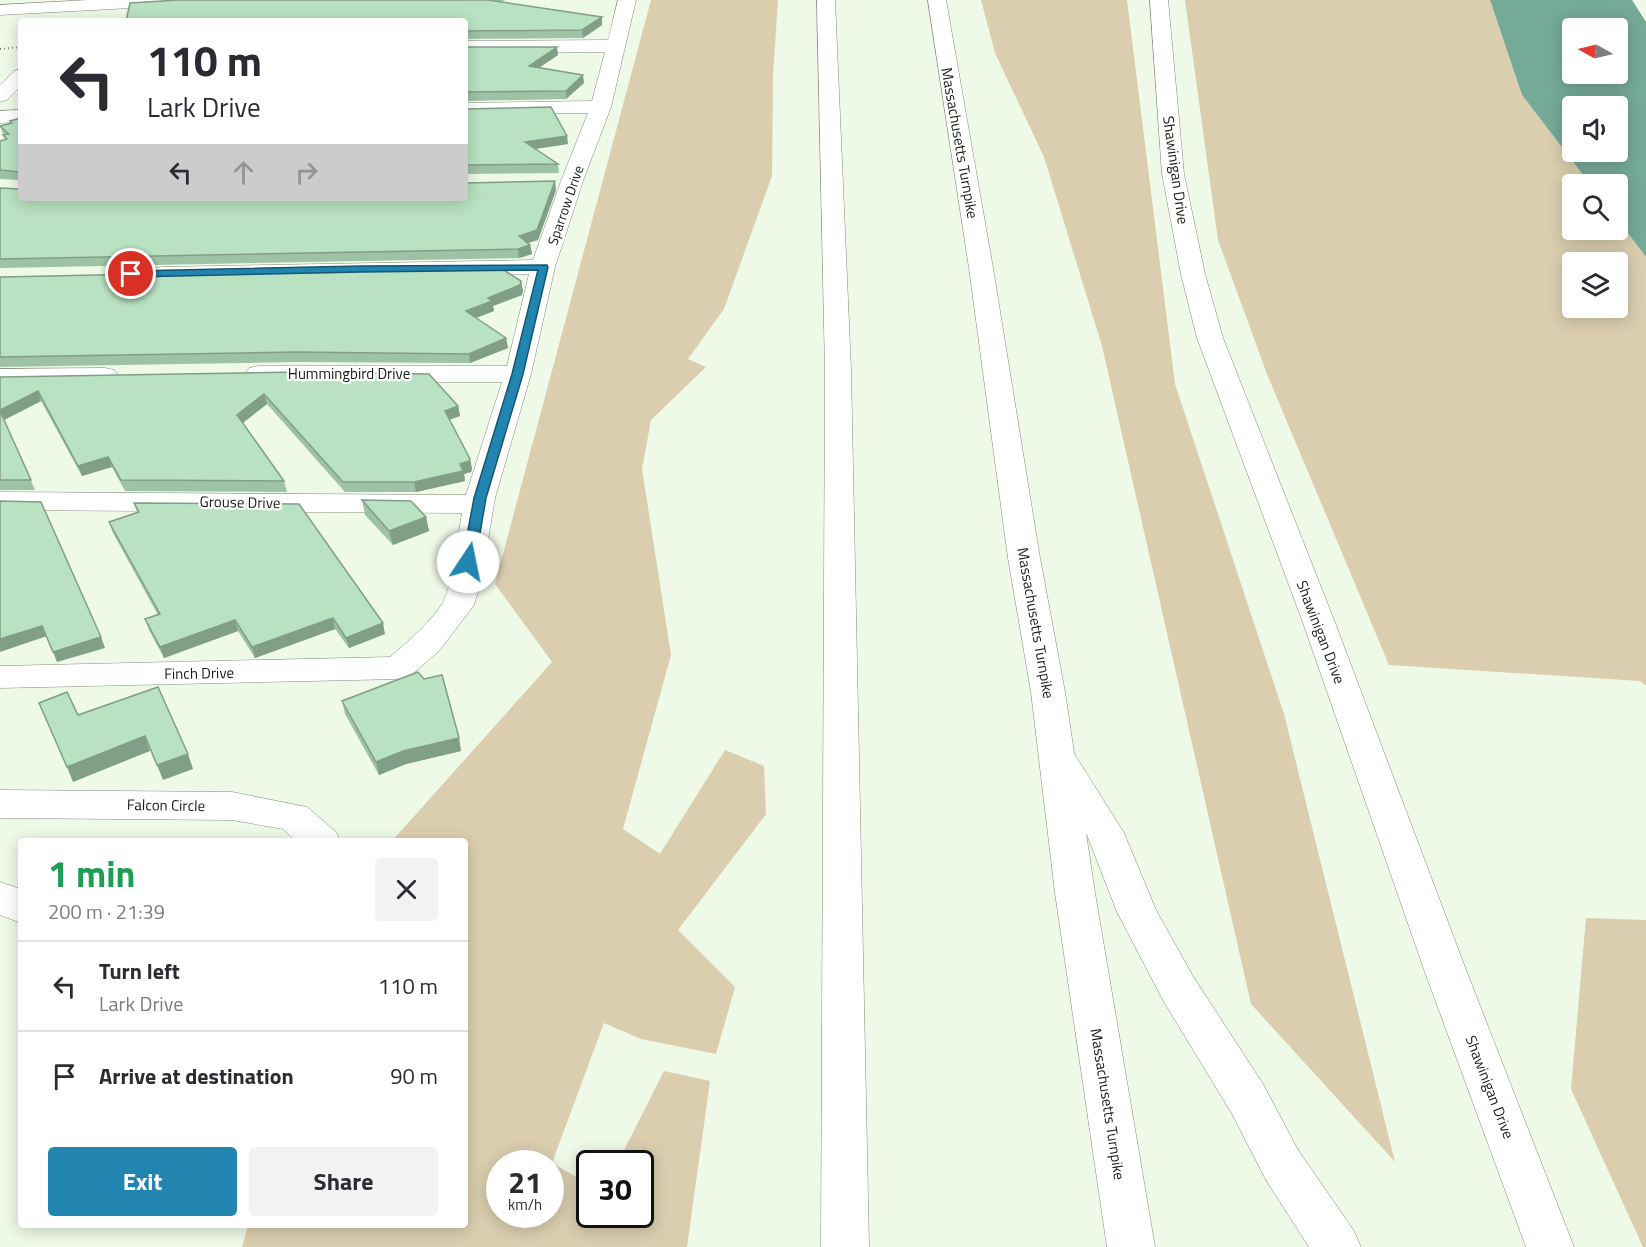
<!DOCTYPE html>
<meta charset="utf-8">
<style>
:root{--surface:#fff;--page:#f2f2f3;--text:#2b2b33;--muted:#7c7c81;--line:#e1e1e2;--accent:#2185af}
body{margin:0;font-family:"Titillium Web",sans-serif;background:var(--page);color:var(--text);height:100vh;display:flex;flex-direction:column;font-size:22px;white-space:nowrap}
*{box-sizing:border-box;margin:0}
p{font-size:20px;color:var(--muted)}
.icon{flex:none;width:33px;height:33px;fill:none;stroke:currentColor;stroke-width:2;stroke-linecap:round;stroke-linejoin:round}
.map{position:relative;flex:1;overflow:hidden}
.panel{position:absolute;left:18px;top:838px;width:450px;height:390px;display:flex;flex-direction:column;background:var(--surface);border-radius:6px;box-shadow:0 3px 15px #0003}
.panel>*{flex:none}
.guide{position:absolute;left:18px;top:18px;width:450px;height:183px;border-radius:6px;box-shadow:0 3px 15px #0003;background:#fff;color:var(--text);overflow:hidden}
.needle{width:39px;rotate:278deg}
.buttons{position:absolute;left:1562px;top:18px;display:grid;gap:12px}
.buttons a{display:grid;place-items:center;width:66px;height:66px;border-radius:6px;background:var(--surface);box-shadow:0 3px 15px #0003;font-size:30px}
.speed{position:absolute;left:486px;top:1150px;display:flex;gap:12px;font-size:30px;font-weight:700;text-align:center}
.speed>*{display:grid;place-content:center;width:78px;height:78px;border-radius:50%;background:var(--surface);box-shadow:0 3px 15px #0003;line-height:1}
.speed small{font-size:15px;font-weight:400}
.speed .limit{border:3px solid #111;border-radius:9px;background:#fff;color:#111}
.pin{position:absolute;display:grid;place-items:center;width:51px;height:51px;color:#fff;margin:-26px;border:3px solid #fff;border-radius:50%;box-shadow:0 2px 6px #0007}
.me{position:absolute;width:66px;margin:-33px;rotate:11deg;stroke-linejoin:round;filter:drop-shadow(0 0 4px #0008)}
.turn{display:flex;align-items:center;gap:21px;height:126px;padding:0 30px;font-size:27px}
.turn .icon{width:78px;height:78px;stroke-width:2.5}
.turn b{display:block;font-size:42px;line-height:51px}
.lanes{display:flex;align-items:center;height:57px;padding:0 30px;background:#0003;justify-content:center;gap:30px;direction:ltr}
.lanes .off{opacity:.35}
.round{display:grid;place-items:center;flex:none;width:63px;height:63px;border-radius:6px;background:var(--page)}
.head{display:flex;align-items:center;justify-content:space-between;height:102px;padding:0 30px}
h1{font-size:36px;font-weight:700;line-height:45px;color:#1e9e55}
.button{display:flex;gap:12px;margin-top:auto;padding:12px 30px}
.button a{flex:1;height:69px;border-radius:6px;background:var(--accent);color:#fff;font-size:24px;font-weight:700;line-height:69px;text-align:center}
.button a+a{background:var(--page);color:var(--text)}
ul{padding:0;list-style:none}
li{display:flex;align-items:center;gap:18px;height:90px;padding:0 30px;border-top:2px solid var(--line)}
li div{flex:1}
li b{display:block;font-size:22px}
li em{font-style:normal}
.map>svg:first-child{display:block}
.green{fill:#daceae;fill-rule:evenodd}
.water{fill:#75aa98;fill-rule:evenodd}
.lines{fill:none;stroke-linecap:round;stroke-linejoin:round}
.minor-casing{stroke:#828b7b;stroke-width:1}
.major-casing{stroke:#828b7b;stroke-width:1}
.highway-casing{stroke:#828b7b;stroke-width:1}
.path{stroke:#80867a;stroke-width:2;stroke-dasharray:1 3;stroke-linecap:butt}
.minor{fill:#fff;fill-rule:evenodd}
.major{fill:#fff;fill-rule:evenodd}
.highway{fill:#fff;fill-rule:evenodd}
.wall{fill:#9ec2a6}
.shaded-wall{fill:#819e87}
.building{fill:#b8e2c1;stroke:#819e87;stroke-width:1.5}
.route{fill:#2185af;stroke:#155672;stroke-width:1.5}
.labels{text-anchor:middle;dominant-baseline:central;stroke-width:4.5;stroke-linejoin:round;paint-order:stroke}
.far-street-label{font-size:14px;fill:#191c16;stroke:#fff}
.street-label{font-size:15px;fill:#191c16;stroke:#fff}
</style>
<div class="map">
<svg width="1646" height="1247" viewBox="0 0 1646 1247">
<rect width="100%" height="100%" fill="#eff9e7"/>
<g class="green">
<path d="M651 0H778L773 76 772 176 724 309 688 359 706 367 651 420 642 469 671 655 623 829 660 854 725 750 764 766 766 814 678 930 735 987 716 1054 641 1039 604 1023 552 1163 589 1184 590 1215H640V1164H617L664 1071 710 1081 687 1247H242L248 1226H465V842L392 841 552 662 495 584ZM500 1164H550V1215H500Z"/>
<polygon points="981,0 1127,0 1175,384 1284,714 1395,1162 1251,1004 1102,346 1044,157 995,53"/>
<path d="M1185 0H1490L1522 95 1590 184H1572V230H1617V219L1646 257V686L1640 681 1389 665 1267 374 1218 240ZM1572 262H1617V308H1572Z"/>
<polygon points="1586,918 1646,920 1646,1247 1643,1247 1571,1089"/>
</g>
<path class="water" d="M1490 0H1632L1646 22V257L1617 219V184H1590L1522 95ZM1572 28H1617V74H1572ZM1572 106H1617V152H1572Z"/>
<g class="lines">
<defs>
<g id="minor">
<polygon points="88,0 196,0 193,4 187,5 0,15 0,5"/>
<path d="M618 0H636L611 107 583 181 555 267 531 374 495 498 481 582 474 605 439 651 410 676 398 679 0 688V666L390 657C408 641 428 625 442 604 453 585 458 536 462 513L0 510V492L466 495 502 382H258L249 380 245 374 249 368 258 366H507L529 274 161 281 152 279 149 274 152 269 161 267 533 260 561 181 588 113 465 115V103L592 101 605 52 465 53V41L608 40Z"/>
<polygon points="21,69 21,86 7,100 0,102 0,85 14,71"/>
<polygon points="21,110 21,122 0,123 0,111"/>
<polygon points="105,368 114,370 118,376 114,382 105,384 0,385 0,369"/>
<polygon points="1057,743 1070,747 1124,833 1156,910 1194,978 1263,1084 1298,1150 1354,1231 1361,1247 1309,1247 1266,1180 1231,1112 1164,1002 1117,912 1087,835 1039,756 1044,747"/>
<polygon points="0,790 232,792 307,807 336,832 341,842 297,842 283,829 232,820 0,818"/>
<polygon points="0,882 21,889 21,923 0,915"/>
</g>
<polygon id="major" points="1150,0 1168,0 1184,174 1205,274 1223,338 1334,620 1468,975 1574,1247 1526,1247 1426,975 1302,620 1197,338 1181,274 1162,174"/>
<g id="highway">
<polygon points="817,0 835,0 851,370 869,1247 821,1247 825,370"/>
<polygon points="928,0 946,0 993,268 1040,558 1065,692 1095,893 1155,1247 1107,1247 1055,893 1031,692 1008,558 969,268"/>
</g>
</defs>
<use href="#minor" class="minor-casing"/>
<use href="#major" class="major-casing"/>
<use href="#highway" class="highway-casing"/>
<polyline class="path" points="0,49 21,47"/>
<use href="#minor" class="minor"/>
<use href="#major" class="major"/>
<use href="#highway" class="highway"/>
</g>
<g class="wall">
<polygon points="178,0 506,0 500,2 602,25 583,38 465,39 465,21"/>
<polygon points="465,47 558,55 539,67 584,83 566,99 465,101"/>
<polygon points="465,109 568,144 536,149 558,164 559,173 465,174"/>
<polygon points="21,118 21,198 556,190 538,240 528,243 530,245 532,254 519,258 0,268 0,188 19,189 20,180 0,179 0,141 5,139 0,126 10,123 10,121"/>
<polygon points="0,277 521,281 523,291 522,295 493,306 494,311 476,318 506,338 508,348 470,363 297,362 0,367"/>
<polygon points="0,377 458,406 460,416 449,420 470,459 472,469 471,472 464,474 465,481 416,492 345,492 267,404 243,423 284,481 287,492 125,491 112,467 82,476 41,401 4,420 35,490 0,490"/>
<polygon points="362,500 426,517 429,531 393,545 365,515"/>
<polygon points="134,503 385,634 349,648 335,629 255,658 238,631 164,658 149,630 145,619 158,615 113,533 109,522 137,512"/>
<polygon points="342,701 459,738 461,751 406,764 379,775 345,714"/>
</g>
<g class="shaded-wall">
<polygon points="602,17 602,25 583,38 582,30"/>
<polygon points="557,47 558,55 530,74 529,66"/>
<polygon points="583,75 584,83 566,99 566,91"/>
<polygon points="567,136 568,144 526,150 525,142"/>
<polygon points="555,181 556,190 538,240 520,245 519,236"/>
<polygon points="530,245 532,254 519,258 518,249"/>
<polygon points="521,281 523,291 522,295 493,306 494,311 468,321 466,311 488,298"/>
<polygon points="506,338 508,348 470,363 469,354"/>
<polygon points="38,391 41,401 4,420 0,410"/>
<polygon points="264,394 267,404 240,425 237,415"/>
<polygon points="458,406 460,416 446,421 445,411"/>
<polygon points="108,457 112,467 82,476 78,466"/>
<polygon points="470,459 472,469 471,472 464,474 465,481 416,492 414,482 460,464"/>
<polygon points="426,517 429,531 393,545 389,531"/>
<polygon points="333,618 335,629 255,658 252,647"/>
<polygon points="235,620 238,631 164,658 160,647"/>
<polygon points="383,623 385,634 349,648 346,638"/>
<polygon points="42,626 47,636 0,652 0,639"/>
<polygon points="101,637 105,648 57,662 53,652"/>
<polygon points="145,736 150,751 73,782 67,767"/>
<polygon points="459,738 461,751 406,764 379,775 376,762 403,751"/>
<polygon points="188,754 193,769 163,780 157,765"/>
</g>
<g class="building">
<polygon points="178,0 488,0 602,17 582,30 465,31 465,21 126,21 130,3"/>
<polygon points="465,47 557,47 529,66 583,75 566,91 465,92"/>
<polygon points="551,107 567,136 525,142 558,164 465,165 465,109"/>
<polygon points="21,118 21,198 465,198 465,183 555,181 537,230 519,236 530,245 518,249 0,259 0,188 19,189 20,172 0,170 0,141 7,139 3,135 9,134 0,126 12,123 10,121"/>
<polygon points="499,267 521,281 520,285 488,298 492,301 466,311 506,338 469,354 295,352 0,357 0,277"/>
<polygon points="295,372 429,374 458,406 445,411 470,459 469,461 460,464 463,471 414,482 343,482 264,394 237,415 284,481 121,480 108,457 78,466 38,391 0,410 0,377"/>
<polygon points="0,411 31,480 0,480"/>
<polygon points="362,500 411,501 426,517 389,531"/>
<polygon points="0,501 41,502 101,637 53,652 42,626 0,639"/>
<polygon points="134,503 299,504 383,623 346,638 333,618 252,647 235,620 160,647 145,619 160,614 109,522 139,512"/>
<polygon points="418,672 424,679 442,675 459,738 403,751 376,762 342,701"/>
<polygon points="158,687 188,754 157,765 145,736 67,767 39,703 67,692 78,715"/>
</g>
<polygon class="route" points="547,265 548,267 523,374 486,498 475,562 468,566 462,562 474,498 512,374 538,270 361,272 131,277 126,274 131,271 361,266"/>
<g class="labels">
<g class="far-street-label">
<text transform="translate(565 205) rotate(-71)">Sparrow Drive</text>
</g>
<g class="street-label">
<text transform="translate(960 143) rotate(80)">Massachusetts Turnpike</text>
<text transform="translate(1176 170) rotate(82)">Shawinigan Drive</text>
<text x="349" y="373">Hummingbird Drive</text>
<text transform="translate(240 502) rotate(1)">Grouse Drive</text>
<text transform="translate(1036 623) rotate(80)">Massachusetts Turnpike</text>
<text transform="translate(1321 632) rotate(69)">Shawinigan Drive</text>
<text transform="translate(199 673) rotate(-1)">Finch Drive</text>
<text transform="translate(166 805) rotate(1)">Falcon Circle</text>
<text transform="translate(1490 1087) rotate(69)">Shawinigan Drive</text>
<text transform="translate(1108 1104) rotate(81)">Massachusetts Turnpike</text>
</g>
</g>
</svg>
<div class="buttons">
<a><svg class="needle" viewBox="-14 -14 28 28"><path d="M0-13l5 13h-10z" fill="#e53935"/><path d="M0 13l5-13h-10z" fill="#7c7c81"/></svg></a>
<a><svg class="icon" aria-label="sound" viewBox="0 0 24 24"><path d="M4 9h4l5-4v14l-5-4H4zM17 9q2 3 0 6"/></svg></a>
<a><svg class="icon" aria-label="search" viewBox="0 0 24 24"><circle cx="10" cy="10" r="6"/><path d="M15 15l6 6"/></svg></a>
<a><svg class="icon" aria-label="layers" viewBox="0 0 24 24"><path d="M12 4l9 5-9 5-9-5zM3 14l9 5 9-5"/></svg></a>
</div>
<div class="speed"><div>21<small>km/h</small></div><div class="limit">30</div></div>
<div class="pin" style="left:131px;top:274px;background:#d93025"><svg class="icon" aria-label="arrive" viewBox="0 0 24 24"><path d="M6 21V4h12l-3 4 3 4H6"/></svg></div>
<svg class="me" style="left:468px;top:562px" viewBox="-20 -20 40 40"><circle r="19" fill="#fff"/><path d="M0-13L10 11 0 6-10 11z" fill="#2185af"/></svg>
<div class="guide">
<div class="turn"><svg class="icon" aria-label="left" viewBox="0 0 24 24"><path d="M17 20v-9H6M10 6l-5 5 5 5"/></svg><div><b>110 m</b>Lark Drive</div></div>
<div class="lanes"><svg class="icon" aria-label="left" viewBox="0 0 24 24"><path d="M17 20v-9H6M10 6l-5 5 5 5"/></svg><svg class="icon off" aria-label="ahead" viewBox="0 0 24 24"><path d="M12 20V5M6 11l6-6 6 6"/></svg><svg class="icon off" aria-label="right" viewBox="0 0 24 24"><path d="M7 20v-9h11M14 6l5 5-5 5"/></svg></div>
</div>
<section class="panel">
<div class="head"><div><h1>1 min</h1><p>200 m · 21:39</p></div><a class="round"><svg class="icon" aria-label="close" viewBox="0 0 24 24"><path d="M6 6l12 12M18 6L6 18"/></svg></a></div>
<ul>
<li><svg class="icon" aria-label="left" viewBox="0 0 24 24"><path d="M17 20v-9H6M10 6l-5 5 5 5"/></svg><div><b>Turn left</b><p>Lark Drive</p></div><em>110 m</em></li>
<li><svg class="icon" aria-label="arrive" viewBox="0 0 24 24"><path d="M6 21V4h12l-3 4 3 4H6"/></svg><div><b>Arrive at destination</b></div><em>90 m</em></li>
</ul>
<div class="button"><a>Exit</a><a>Share</a></div>
</section>
</div>
